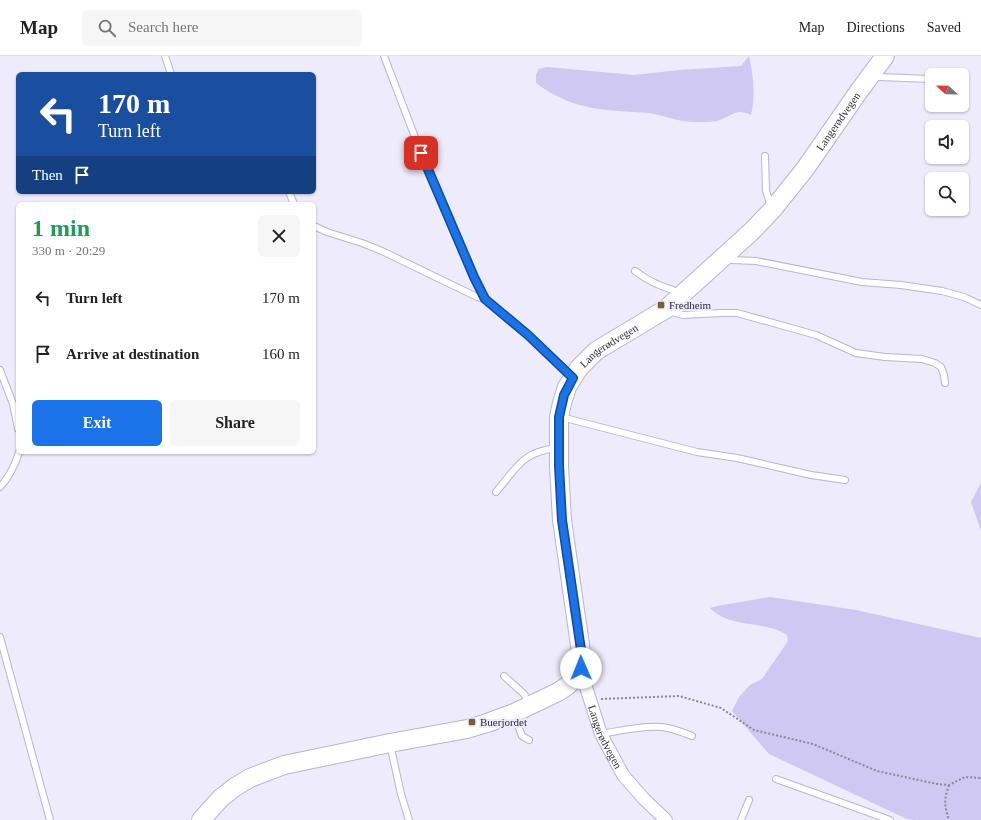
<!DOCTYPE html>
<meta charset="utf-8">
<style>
:root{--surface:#fff;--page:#f6f6f6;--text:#202124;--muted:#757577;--line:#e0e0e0;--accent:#1a73e8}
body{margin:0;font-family:Georgia,serif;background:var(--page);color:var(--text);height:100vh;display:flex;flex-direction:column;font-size:15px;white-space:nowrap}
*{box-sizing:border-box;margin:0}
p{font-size:13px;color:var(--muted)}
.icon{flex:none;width:22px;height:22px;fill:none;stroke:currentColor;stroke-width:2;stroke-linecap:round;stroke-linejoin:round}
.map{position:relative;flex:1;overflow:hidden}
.details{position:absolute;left:16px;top:146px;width:300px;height:252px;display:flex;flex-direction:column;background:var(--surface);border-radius:6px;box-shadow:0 1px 3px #0004}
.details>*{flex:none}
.hud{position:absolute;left:16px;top:16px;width:300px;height:122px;border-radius:6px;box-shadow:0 1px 3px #0004;background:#1a4fa0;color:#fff;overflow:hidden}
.needle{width:26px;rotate:292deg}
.controls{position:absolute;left:925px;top:12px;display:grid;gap:8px}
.controls a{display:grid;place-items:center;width:44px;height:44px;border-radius:6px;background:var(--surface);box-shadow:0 1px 3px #0004;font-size:20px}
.pin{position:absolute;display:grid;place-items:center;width:34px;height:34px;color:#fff;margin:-17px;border-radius:8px;box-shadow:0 2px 6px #0006}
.me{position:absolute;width:44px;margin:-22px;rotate:359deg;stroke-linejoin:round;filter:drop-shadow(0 0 3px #0008)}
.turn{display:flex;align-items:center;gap:14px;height:84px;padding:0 16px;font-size:18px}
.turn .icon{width:52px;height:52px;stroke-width:2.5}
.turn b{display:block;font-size:28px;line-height:34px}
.then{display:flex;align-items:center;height:38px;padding:0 16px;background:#0003;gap:8px;font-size:15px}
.round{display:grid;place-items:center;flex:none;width:42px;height:42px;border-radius:6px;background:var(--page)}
.headline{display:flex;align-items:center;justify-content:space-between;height:68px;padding:0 16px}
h1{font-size:24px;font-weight:700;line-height:30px;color:#1e9e55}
.button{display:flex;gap:8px;margin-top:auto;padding:8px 16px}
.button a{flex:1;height:46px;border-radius:6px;background:var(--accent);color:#fff;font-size:16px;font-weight:700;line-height:46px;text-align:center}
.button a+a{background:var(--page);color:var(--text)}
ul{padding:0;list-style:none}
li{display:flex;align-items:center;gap:12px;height:56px;padding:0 16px}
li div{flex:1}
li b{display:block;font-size:15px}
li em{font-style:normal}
header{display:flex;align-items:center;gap:24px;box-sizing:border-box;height:56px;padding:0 20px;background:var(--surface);border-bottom:1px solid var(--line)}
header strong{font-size:19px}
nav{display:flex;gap:22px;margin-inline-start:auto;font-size:14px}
.search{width:280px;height:36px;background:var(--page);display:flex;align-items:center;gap:10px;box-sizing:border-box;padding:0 14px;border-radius:6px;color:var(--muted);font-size:15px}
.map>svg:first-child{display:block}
.green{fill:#cec8f2}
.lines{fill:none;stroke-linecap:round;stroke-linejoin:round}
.service-casing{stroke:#b8b5d0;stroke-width:8}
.minor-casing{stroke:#b8b5d0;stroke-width:14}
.secondary-casing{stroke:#b8b5d0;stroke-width:20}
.path{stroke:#8b8997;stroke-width:2;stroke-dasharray:2 2;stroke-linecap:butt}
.service{stroke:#fff;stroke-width:6}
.minor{stroke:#fff;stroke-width:12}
.secondary{stroke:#fff;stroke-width:18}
.route-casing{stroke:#114b97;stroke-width:10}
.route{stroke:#1a73e8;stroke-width:7}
.poi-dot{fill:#785f30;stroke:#edebfc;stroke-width:1.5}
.labels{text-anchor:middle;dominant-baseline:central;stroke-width:4;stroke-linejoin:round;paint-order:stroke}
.street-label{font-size:11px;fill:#2c2a35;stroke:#edebfc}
.poi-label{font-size:11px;fill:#2c2a35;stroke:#edebfc;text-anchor:start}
</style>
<header>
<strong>Map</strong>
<div class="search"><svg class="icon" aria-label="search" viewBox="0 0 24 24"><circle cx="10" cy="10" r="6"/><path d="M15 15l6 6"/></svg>Search here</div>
<nav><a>Map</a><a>Directions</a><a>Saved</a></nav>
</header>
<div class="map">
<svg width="981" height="764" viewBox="0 0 981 764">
<rect width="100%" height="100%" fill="#edebfc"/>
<g class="green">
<path d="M749 0C753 19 756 39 751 59 737 52 733 59 720 64 714 66 705 66 699 66 681 67 666 60 649 57 639 56 628 56 618 55 587 53 561 46 536 27V19L539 13 547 11 634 19 679 14 741 10Z"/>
<polygon points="981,427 981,475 971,446"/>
<path d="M770 541 856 554 981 582V764H914L907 763 769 698 732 655 739 641 750 629 762 623 788 585 787 579C765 564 730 573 710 552L717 550Z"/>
</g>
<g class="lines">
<defs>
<g id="service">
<polyline points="165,0 171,18"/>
<polyline points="384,0 421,97 474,221 485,243 528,279 572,320"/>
<polyline points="874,20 878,21 932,23"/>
<polyline points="765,100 766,135 771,150"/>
<polyline points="289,136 294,148"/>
<polyline points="314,170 327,176 362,187 382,195 477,241 485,243"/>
<polyline points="727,202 732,204 756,205 862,226 901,229 942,235 964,241 981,249"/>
<path d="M635 215C642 220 649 225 657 228 665 232 673 233 681 238"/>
<polyline points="669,255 683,259 721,257 737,257 816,279 856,297 885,301 922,303 935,307 941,311 944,319 945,327"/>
<polyline points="0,314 13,348 18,373"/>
<polyline points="561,361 697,396 737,402 811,419 845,424"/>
<path d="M0 431C10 420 15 410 19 396"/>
<path d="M496 436C517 412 521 396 557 392"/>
<polyline points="0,581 50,764"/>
<polyline points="504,620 524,638 530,649"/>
<polyline points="514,659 522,680 529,684"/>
<path d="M601 678C619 675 643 669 662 671 672 672 682 676 692 680"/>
<polyline points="390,688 401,738 409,764"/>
<polyline points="776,723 890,764"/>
<polyline points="741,764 749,744"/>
</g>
<g id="minor">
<path id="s1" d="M578 619 583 624 585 628 601 678 623 719 643 742 666 764"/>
</g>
<g id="secondary">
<path id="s2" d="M201 764 221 742 235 731 250 722 284 709 390 687 467 673 487 667 514 657 558 636 567 630 578 619 581 612 582 603 562 464 559 410V361L562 347 567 331 579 312 596 295 666 253 751 176 773 153 805 113 859 35 885 0"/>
</g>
</defs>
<use href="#service" class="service-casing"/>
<use href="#minor" class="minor-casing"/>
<use href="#secondary" class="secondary-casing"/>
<g class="path">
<polyline points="601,643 679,640 721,652 754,674 813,688 877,715 937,728 949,729 965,721 981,722"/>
<path d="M949 729C944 744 944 749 949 764"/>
</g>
<use href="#service" class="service"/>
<use href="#minor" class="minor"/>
<use href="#secondary" class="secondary"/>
</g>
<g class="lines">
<defs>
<polyline id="route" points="421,97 474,221 485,243 528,279 573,322 564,339 559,361 559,410 562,464 581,594 582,603 581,612"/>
</defs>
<use href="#route" class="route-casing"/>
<use href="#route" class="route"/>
</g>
<g class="poi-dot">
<rect x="657" y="245" width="8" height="8" rx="2"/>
<rect x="468" y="662" width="8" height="8" rx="2"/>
</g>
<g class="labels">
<g class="street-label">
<text stroke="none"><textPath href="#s2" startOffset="1088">Langerødvegen</textPath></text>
<text stroke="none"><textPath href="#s2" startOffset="764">Langerødvegen</textPath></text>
<text stroke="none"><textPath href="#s1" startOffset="68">Langerødvegen</textPath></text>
</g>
<g class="poi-label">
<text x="669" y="249">Fredheim</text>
<text x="480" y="666">Buerjordet</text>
</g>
</g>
</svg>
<div class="controls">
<a><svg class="needle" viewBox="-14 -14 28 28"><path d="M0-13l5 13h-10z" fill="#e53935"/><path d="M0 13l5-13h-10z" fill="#757577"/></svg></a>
<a><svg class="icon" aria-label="sound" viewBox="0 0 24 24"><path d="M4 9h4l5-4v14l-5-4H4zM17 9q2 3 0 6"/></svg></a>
<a><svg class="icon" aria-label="search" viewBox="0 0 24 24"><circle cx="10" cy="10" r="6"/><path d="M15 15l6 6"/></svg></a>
</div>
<div class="pin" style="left:421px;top:97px;background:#d93025"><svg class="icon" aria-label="arrive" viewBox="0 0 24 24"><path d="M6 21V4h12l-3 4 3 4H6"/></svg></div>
<svg class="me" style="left:581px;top:612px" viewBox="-20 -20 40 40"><circle r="19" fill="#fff"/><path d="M0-13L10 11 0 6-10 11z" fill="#1a73e8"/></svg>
<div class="hud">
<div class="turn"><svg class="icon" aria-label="left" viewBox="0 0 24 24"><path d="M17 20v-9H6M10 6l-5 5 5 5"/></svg><div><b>170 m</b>Turn left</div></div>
<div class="then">Then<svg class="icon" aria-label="arrive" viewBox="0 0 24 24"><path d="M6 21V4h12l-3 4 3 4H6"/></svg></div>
</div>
<section class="details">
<div class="headline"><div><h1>1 min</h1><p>330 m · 20:29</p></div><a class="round"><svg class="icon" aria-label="close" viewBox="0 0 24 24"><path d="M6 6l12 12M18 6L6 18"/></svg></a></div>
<ul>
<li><svg class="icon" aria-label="left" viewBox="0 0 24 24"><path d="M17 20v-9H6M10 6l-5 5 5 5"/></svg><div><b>Turn left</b></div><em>170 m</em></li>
<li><svg class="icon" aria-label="arrive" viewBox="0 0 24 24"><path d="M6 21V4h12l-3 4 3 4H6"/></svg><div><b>Arrive at destination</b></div><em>160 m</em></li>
</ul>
<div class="button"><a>Exit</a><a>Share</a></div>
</section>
</div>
